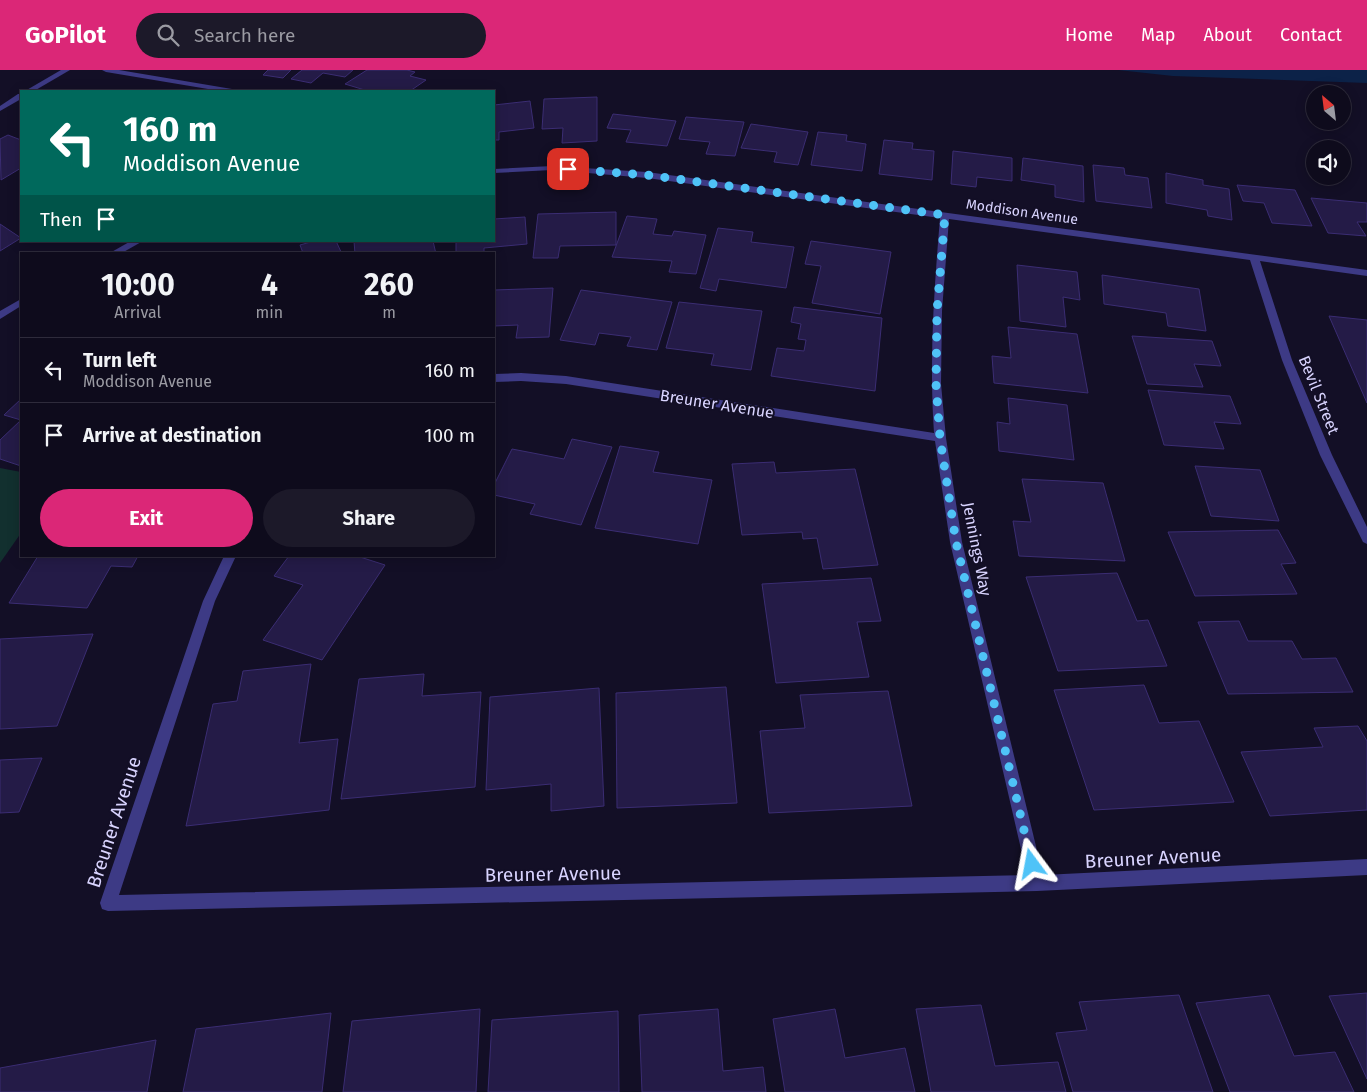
<!DOCTYPE html>
<style>
:root{--surface:#0e0b1c;--page:#1c1929;--text:#f1f3f6;--muted:#9b9ba3;--line:#2e2b3b;--accent:#db2777}
body{margin:0;font-family:"Fira Sans",sans-serif;background:var(--page);color:var(--text);height:100vh;display:flex;flex-direction:column;font-size:19px;white-space:nowrap}
*{box-sizing:border-box;margin:0}
p{font-size:16px;color:var(--muted)}
.icon{flex:none;width:28px;height:28px;fill:none;stroke:currentColor;stroke-width:2;stroke-linecap:round;stroke-linejoin:round}
.map{position:relative;flex:1;overflow:hidden}
.details{position:absolute;left:20px;top:182px;width:475px;height:305px;display:flex;flex-direction:column;background:var(--surface);border-radius:0px;box-shadow:0 2px 12px #0003,0 0 0 1px var(--line)}
.details>*{flex:none}
.banner{position:absolute;left:20px;top:20px;width:475px;height:152px;border-radius:0px;box-shadow:0 2px 12px #0003,0 0 0 1px var(--line);background:#00695c;color:#fff;overflow:hidden}
.needle{width:32px;rotate:332deg}
.buttons{position:absolute;left:1306px;top:15px;display:grid;gap:10px}
.buttons a{display:grid;place-items:center;width:45px;height:45px;border-radius:50%;background:var(--surface);box-shadow:0 2px 12px #0003,0 0 0 1px var(--line);font-size:25px}
.pin{position:absolute;display:grid;place-items:center;width:42px;height:42px;color:#fff;margin:-21px;border-radius:10px;box-shadow:0 2px 8px #0006}
.me{position:absolute;width:55px;margin:-28px;rotate:347deg;stroke-linejoin:round;filter:drop-shadow(0 0 4px #0008)}
.turn{display:flex;align-items:center;gap:18px;height:105px;padding:0 20px;font-size:22px}
.turn .icon{width:65px;height:65px;stroke-width:2.5}
.turn b{display:block;font-size:35px;line-height:42px}
.then{display:flex;align-items:center;height:48px;padding:0 20px;background:#0003;gap:10px;font-size:19px}
.eta{display:flex;justify-content:space-evenly;align-items:center;height:85px;text-align:center}
.eta b{font-size:30px;font-weight:700;line-height:35px}
.action{display:flex;gap:10px;margin-top:auto;padding:10px 20px}
.action a{flex:1;height:58px;border-radius:30px;background:var(--accent);color:#fff;font-size:20px;font-weight:700;line-height:58px;text-align:center}
.action a+a{background:var(--page);color:var(--text)}
ul{padding:0;list-style:none}
li{display:flex;align-items:center;gap:15px;height:65px;padding:0 20px;border-top:1px solid var(--line)}
li div{flex:1}
li b{display:block;font-size:19px}
li em{font-style:normal}
header{display:flex;align-items:center;gap:30px;box-sizing:border-box;height:70px;padding:0 25px;background:var(--accent);color:#fff}
header strong{font-size:24px}
nav{display:flex;gap:28px;margin-inline-start:auto;font-size:18px}
.search{width:350px;height:45px;background:var(--page);display:flex;align-items:center;gap:12px;box-sizing:border-box;padding:0 18px;border-radius:28px;color:var(--muted);font-size:19px}
.map>svg:first-child{display:block}
.green{fill:#12302f}
.water{fill:#0c2248}
.building{fill:#241b47;stroke:#3b2d73}
.lines{fill:none;stroke-linecap:round;stroke-linejoin:round}
.street{fill:#3d3a85;fill-rule:evenodd}
.route{stroke:#4fc3f7;stroke-width:9;stroke-dasharray:0 16.2}
.labels{text-anchor:middle;dominant-baseline:central;stroke-width:4;stroke-linejoin:round;paint-order:stroke}
.far-street-label{font-size:14px;fill:#d9d4ff;stroke:#130f26}
.street-label{font-size:16px;fill:#d9d4ff;stroke:#130f26}
.near-street-label{font-size:19px;fill:#d9d4ff;stroke:#130f26}
</style>
<header>
<strong>GoPilot</strong>
<div class="search"><svg class="icon" aria-label="search" viewBox="0 0 24 24"><circle cx="10" cy="10" r="6"/><path d="M15 15l6 6"/></svg>Search here</div>
<nav><a>Home</a><a>Map</a><a>About</a><a>Contact</a></nav>
</header>
<div class="map">
<svg width="1367" height="1022" viewBox="0 0 1367 1022">
<rect width="100%" height="100%" fill="#130f26"/>
<polygon class="green" points="0,398 21,402 21,463 0,493"/>
<polygon class="water" points="1118,0 1367,0 1367,13 1173,6"/>
<g class="building">
<polygon points="268,0 291,0 283,8 263,5"/>
<polygon points="302,0 353,0 345,7 323,3 311,13 291,9"/>
<polygon points="367,0 407,0 415,2 410,6 426,10 410,21 368,21 345,14"/>
<polygon points="597,27 597,71 562,73 563,58 542,59 544,29"/>
<polygon points="530,31 534,58 499,62 499,70 494,70 494,35"/>
<polygon points="613,44 676,51 667,76 626,72 631,60 607,58"/>
<polygon points="686,47 744,52 735,86 706,84 710,72 679,69"/>
<polygon points="751,54 808,62 798,95 774,92 777,82 741,78"/>
<polygon points="818,62 847,65 846,71 866,74 862,101 811,95"/>
<polygon points="8,65 21,70 21,98 1,110 0,69"/>
<polygon points="884,70 913,73 912,79 934,81 932,110 879,104"/>
<polygon points="953,81 1012,88 1012,111 977,107 976,117 951,114"/>
<polygon points="1023,88 1083,96 1084,132 1055,127 1055,115 1021,110"/>
<polygon points="1093,95 1124,98 1125,105 1148,108 1152,138 1096,131"/>
<polygon points="1166,103 1203,110 1203,115 1229,119 1232,150 1208,146 1207,140 1166,133"/>
<polygon points="1237,115 1295,120 1312,156 1272,153 1264,133 1243,131"/>
<polygon points="1311,128 1367,133 1367,152 1357,152 1366,166 1328,163"/>
<polygon points="616,142 616,175 560,176 558,188 533,188 538,144"/>
<polygon points="627,146 657,149 653,164 672,166 674,161 706,165 696,204 669,202 672,191 612,187"/>
<polygon points="525,147 527,174 484,178 484,184 456,184 456,171 494,171 494,149"/>
<polygon points="0,154 21,168 0,181"/>
<polygon points="718,158 753,162 751,172 794,177 786,218 719,209 716,221 700,218"/>
<polygon points="314,171 336,171 342,184 301,184 303,183 300,175"/>
<polygon points="354,171 433,171 436,184 355,184"/>
<polygon points="811,171 891,182 880,244 812,233 821,196 805,194"/>
<polygon points="1017,195 1077,202 1080,230 1063,227 1066,257 1020,251"/>
<polygon points="1102,205 1199,219 1206,261 1168,256 1166,243 1104,234"/>
<polygon points="553,218 549,267 516,268 518,255 494,256 494,257 494,220"/>
<polygon points="581,220 672,232 657,280 627,276 631,267 599,263 595,275 560,270"/>
<polygon points="679,232 762,241 751,300 711,295 714,284 666,278"/>
<polygon points="794,237 882,248 875,321 771,306 777,278 804,281 806,270 798,269 801,254 791,252"/>
<polygon points="1329,246 1367,250 1367,333"/>
<polygon points="1008,257 1077,264 1088,323 994,313 992,286 1011,288"/>
<polygon points="1132,266 1212,271 1221,296 1194,294 1203,317 1147,314"/>
<polygon points="1148,320 1230,326 1241,354 1214,352 1224,379 1164,375"/>
<polygon points="1008,328 1067,335 1074,390 999,381 997,352 1010,354"/>
<polygon points="21,329 21,350 4,345"/>
<polygon points="21,350 21,396 0,389 0,370"/>
<polygon points="572,369 612,377 581,455 530,444 535,434 494,425 494,415 512,379 564,389"/>
<polygon points="620,376 659,382 653,402 712,410 698,474 595,458"/>
<polygon points="774,392 776,403 855,399 878,495 823,499 817,468 803,469 802,462 742,465 732,394"/>
<polygon points="1195,396 1260,400 1279,451 1211,446"/>
<polygon points="1022,409 1103,413 1125,491 1019,486 1013,451 1031,452"/>
<polygon points="1278,460 1296,493 1281,494 1297,524 1195,526 1168,462"/>
<polygon points="38,486 138,486 132,497 111,496 87,538 9,533"/>
<polygon points="289,486 357,486 385,495 322,590 263,570 303,515 274,506"/>
<polygon points="1117,503 1137,551 1148,550 1167,596 1058,601 1026,507"/>
<polygon points="871,508 881,551 857,552 869,607 776,613 762,514"/>
<polygon points="1239,551 1248,571 1292,571 1302,589 1336,588 1353,622 1228,624 1198,552"/>
<polygon points="93,564 57,656 0,659 0,569"/>
<polygon points="311,594 299,673 338,669 329,740 186,756 213,634 237,631 243,601"/>
<polygon points="424,604 422,626 481,622 475,717 341,729 359,609"/>
<polygon points="1144,615 1159,653 1199,651 1234,732 1094,740 1054,620"/>
<polygon points="726,617 737,733 617,738 616,623"/>
<polygon points="599,618 604,736 551,741 551,714 486,720 490,627"/>
<polygon points="888,621 912,736 769,743 760,661 805,658 800,625"/>
<polygon points="1358,656 1367,671 1367,740 1270,746 1241,682 1323,677 1314,658"/>
<polygon points="42,688 19,742 0,743 0,690"/>
<polygon points="1367,923 1367,1009 1329,926"/>
<polygon points="1179,925 1213,1022 1073,1022 1056,963 1087,960 1079,932"/>
<polygon points="1269,925 1294,986 1335,982 1354,1022 1230,1022 1196,933"/>
<polygon points="981,935 995,996 1058,992 1066,1022 931,1022 916,939"/>
<polygon points="480,939 476,1022 343,1022 352,951"/>
<polygon points="718,939 723,1001 763,997 766,1022 642,1022 639,945"/>
<polygon points="835,939 845,988 905,978 915,1022 785,1022 773,949"/>
<polygon points="618,941 619,1022 488,1022 492,950"/>
<polygon points="331,943 322,1022 183,1022 196,959"/>
<polygon points="156,970 147,1022 0,1022 0,998"/>
</g>
<g class="lines">
<g class="street">
<polygon points="61,0 70,0 34,21 25,21"/>
<polygon points="102,0 119,0 232,19 236,21 220,21 106,2"/>
<polygon points="18,24 21,24 21,29 0,41 0,36"/>
<path d="M552 96 647 102 1367 200V206L1260 191 1292 290 1332 385 1367 457V474L1363 472 1320 385 1282 290 1250 190 949 149 942 241 941 314 946 368 962 472 1043 805 1367 789V805L1037 821 108 841 102 839 100 833 203 531 224 486H236L215 531 119 825 1027 805 950 472 935 371 566 314 521 311 494 312V304L521 303 566 306 934 363C929 290 934 220 940 148L647 108 552 100 494 103V99Z"/>
<polygon points="131,171 143,171 120,184 108,184"/>
<polygon points="21,229 21,236 0,249 0,241"/>
</g>
</g>
<g class="lines">
<polyline class="route" points="568,99 647,105 945,145 937,241 936,314 940,368 956,472 1032,794"/>
</g>
<g class="labels">
<g class="far-street-label">
<text transform="translate(1022 142) rotate(8)">Moddison Avenue</text>
</g>
<g class="street-label">
<text transform="translate(1319 325) rotate(68)">Bevil Street</text>
<text transform="translate(717 334) rotate(9)">Breuner Avenue</text>
<text transform="translate(977 479) rotate(79)">Jennings Way</text>
</g>
<g class="near-street-label">
<text transform="translate(114 752) rotate(-72)">Breuner Avenue</text>
<text transform="translate(1153 788) rotate(-3)">Breuner Avenue</text>
<text transform="translate(553 804) rotate(-1)">Breuner Avenue</text>
</g>
</g>
</svg>
<div class="buttons">
<a><svg class="needle" viewBox="-14 -14 28 28"><path d="M0-13l5 13h-10z" fill="#e53935"/><path d="M0 13l5-13h-10z" fill="#9b9ba3"/></svg></a>
<a><svg class="icon" aria-label="sound" viewBox="0 0 24 24"><path d="M4 9h4l5-4v14l-5-4H4zM17 9q2 3 0 6"/></svg></a>
</div>
<div class="pin" style="left:568px;top:99px;background:#d93025"><svg class="icon" aria-label="arrive" viewBox="0 0 24 24"><path d="M6 21V4h12l-3 4 3 4H6"/></svg></div>
<svg class="me" style="left:1032px;top:794px" viewBox="-20 -20 40 40"><path d="M0-17L14 15 0 8-14 15z" fill="#4fc3f7" stroke="#fff" stroke-width="4"/></svg>
<div class="banner">
<div class="turn"><svg class="icon" aria-label="left" viewBox="0 0 24 24"><path d="M17 20v-9H6M10 6l-5 5 5 5"/></svg><div><b>160 m</b>Moddison Avenue</div></div>
<div class="then">Then<svg class="icon" aria-label="arrive" viewBox="0 0 24 24"><path d="M6 21V4h12l-3 4 3 4H6"/></svg></div>
</div>
<section class="details">
<div class="eta">
<div><b>10:00</b><p>Arrival</p></div>
<div><b>4</b><p>min</p></div>
<div><b>260</b><p>m</p></div>
</div>
<ul>
<li><svg class="icon" aria-label="left" viewBox="0 0 24 24"><path d="M17 20v-9H6M10 6l-5 5 5 5"/></svg><div><b>Turn left</b><p>Moddison Avenue</p></div><em>160 m</em></li>
<li><svg class="icon" aria-label="arrive" viewBox="0 0 24 24"><path d="M6 21V4h12l-3 4 3 4H6"/></svg><div><b>Arrive at destination</b></div><em>100 m</em></li>
</ul>
<div class="action"><a>Exit</a><a>Share</a></div>
</section>
</div>
